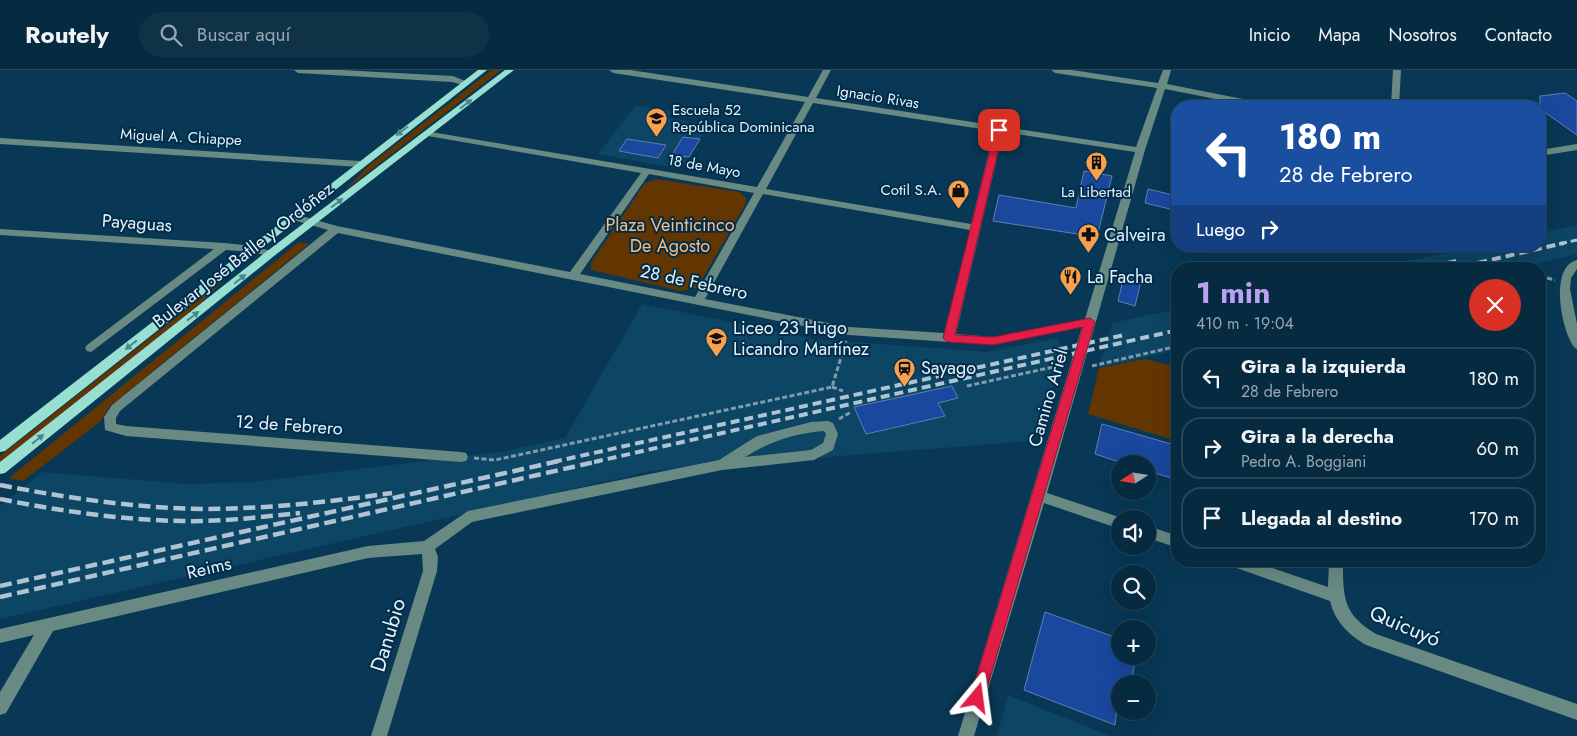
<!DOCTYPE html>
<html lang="es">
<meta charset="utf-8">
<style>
:root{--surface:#062a40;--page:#0f3247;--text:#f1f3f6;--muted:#98a7b1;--line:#274659;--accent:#bca0f2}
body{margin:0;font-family:Jost,sans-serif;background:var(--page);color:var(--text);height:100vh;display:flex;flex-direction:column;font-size:19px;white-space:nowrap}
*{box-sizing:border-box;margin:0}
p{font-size:16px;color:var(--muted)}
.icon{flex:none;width:28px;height:28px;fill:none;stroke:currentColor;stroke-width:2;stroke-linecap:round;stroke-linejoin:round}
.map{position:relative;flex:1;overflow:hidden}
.side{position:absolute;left:1171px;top:192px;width:375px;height:305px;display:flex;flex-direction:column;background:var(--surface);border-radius:20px;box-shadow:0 5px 20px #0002,0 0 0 1px var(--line)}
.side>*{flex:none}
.hud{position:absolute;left:1171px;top:30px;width:375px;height:152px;border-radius:20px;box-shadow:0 5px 20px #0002,0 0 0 1px var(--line);background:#1a4fa0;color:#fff;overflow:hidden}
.needle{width:32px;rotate:258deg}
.buttons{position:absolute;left:1111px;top:385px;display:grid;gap:10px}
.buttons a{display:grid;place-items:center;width:45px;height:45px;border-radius:50%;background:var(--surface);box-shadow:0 5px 20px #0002,0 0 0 1px var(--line);font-size:25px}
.pin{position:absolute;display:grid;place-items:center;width:42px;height:42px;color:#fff;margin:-21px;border-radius:10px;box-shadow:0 2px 8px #0006}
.me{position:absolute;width:55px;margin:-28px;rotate:16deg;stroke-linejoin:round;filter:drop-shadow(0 0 4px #0008)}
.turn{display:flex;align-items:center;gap:18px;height:105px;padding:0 25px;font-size:22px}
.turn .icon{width:65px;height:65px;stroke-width:2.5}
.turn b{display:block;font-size:35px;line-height:42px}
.then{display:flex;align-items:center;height:48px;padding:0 25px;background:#0003;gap:10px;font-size:19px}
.round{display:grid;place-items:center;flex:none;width:52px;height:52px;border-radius:26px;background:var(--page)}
.overview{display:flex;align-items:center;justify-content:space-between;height:85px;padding:0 25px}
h1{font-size:30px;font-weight:700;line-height:38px;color:var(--accent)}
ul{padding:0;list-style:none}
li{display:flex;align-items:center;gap:15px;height:62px;margin:0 10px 8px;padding:0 15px;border:2px solid var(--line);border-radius:20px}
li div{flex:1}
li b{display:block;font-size:19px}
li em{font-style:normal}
header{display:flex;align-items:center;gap:30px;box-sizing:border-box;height:70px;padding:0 25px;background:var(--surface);border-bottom:1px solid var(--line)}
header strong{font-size:24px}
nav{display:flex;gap:28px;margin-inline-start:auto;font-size:18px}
.search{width:350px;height:45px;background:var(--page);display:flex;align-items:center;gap:12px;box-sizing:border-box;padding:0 18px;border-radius:28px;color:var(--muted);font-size:19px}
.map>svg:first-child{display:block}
.built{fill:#0d4564}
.green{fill:#633500}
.building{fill:#19489e;stroke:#617eb3}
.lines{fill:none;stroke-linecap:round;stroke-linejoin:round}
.path{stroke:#7f9bae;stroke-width:3;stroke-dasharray:5 2.5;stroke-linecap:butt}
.minor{fill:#688a83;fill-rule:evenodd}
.major{fill:#96dfd1;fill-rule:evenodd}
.rail-far2{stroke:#afc3d2;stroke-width:3;stroke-dasharray:8 4;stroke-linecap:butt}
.rail-far1{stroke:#afc3d2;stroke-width:4;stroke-dasharray:9 5;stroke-linecap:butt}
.rail{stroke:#afc3d2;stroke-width:4.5;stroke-dasharray:12 5.5;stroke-linecap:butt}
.oneway{fill:#4b868e}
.route{fill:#e11d48;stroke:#92132f}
.labels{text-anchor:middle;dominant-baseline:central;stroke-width:4;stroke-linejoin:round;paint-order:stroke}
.far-street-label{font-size:15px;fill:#e6f1fb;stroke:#002e4a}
.far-poi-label{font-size:15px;fill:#e6f1fb;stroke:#002e4a;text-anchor:start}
.street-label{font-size:18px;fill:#e6f1fb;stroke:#002e4a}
.park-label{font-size:18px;fill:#fdba80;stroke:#002e4a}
.poi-label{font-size:18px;fill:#e6f1fb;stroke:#002e4a;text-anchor:start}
.near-street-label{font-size:21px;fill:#e6f1fb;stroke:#002e4a}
</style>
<header>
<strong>Routely</strong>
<div class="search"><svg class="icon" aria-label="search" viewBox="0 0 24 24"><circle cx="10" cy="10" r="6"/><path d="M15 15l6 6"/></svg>Buscar aquí</div>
<nav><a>Inicio</a><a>Mapa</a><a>Nosotros</a><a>Contacto</a></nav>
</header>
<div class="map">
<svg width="1577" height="666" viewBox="0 0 1577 666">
<rect width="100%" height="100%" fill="#083855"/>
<g class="built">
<polygon points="636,35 673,41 668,48 709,55 681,99 598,84"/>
<polygon points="1577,155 1577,184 1515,199 1370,199 1478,176 1540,176 1540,163"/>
<polygon points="642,234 814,269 987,282 1057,268 1066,285 1030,371 652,401 0,549 0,436 43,402 188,414 254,412 505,381 565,368"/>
<polygon points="1177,239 1177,280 1099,298 1112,253"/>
<polygon points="1008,625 1111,666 997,666"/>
</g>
<g class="green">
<polygon points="492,0 501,0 319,140 344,121 368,96"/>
<polygon points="656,109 739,122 746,128 746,133 697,218 680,221 591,200 591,193 645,113"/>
<polygon points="299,172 309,174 109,337 100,352 23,411 9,408"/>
<polygon points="253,187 225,209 199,235 0,392 0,386"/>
<polygon points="1145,289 1177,297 1177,371 1088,344 1099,298"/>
</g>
<g class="building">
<polygon points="1565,23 1577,31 1577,65 1540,39 1540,26"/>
<polygon points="683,67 700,69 689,87 672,85"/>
<polygon points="627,69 666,75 658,88 619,81"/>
<polygon points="1084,101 1112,106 1097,167 993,151 999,125 1076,138"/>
<polygon points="1148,119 1177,126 1174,140 1145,133"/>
<polygon points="1124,206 1141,211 1135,236 1118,231"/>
<polygon points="952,316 958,328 938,333 945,346 866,364 854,337"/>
<polygon points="1102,354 1178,376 1178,410 1148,401 1148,394 1125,394 1095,384"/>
<polygon points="1045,542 1120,569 1120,586 1136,586 1131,614 1120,614 1115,655 1024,620"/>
</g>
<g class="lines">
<g class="path">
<polyline points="1540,206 1555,210"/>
<polyline points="1092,296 1178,276"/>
<polyline points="967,316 1062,295"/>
<polyline points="832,317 843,321"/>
<polyline points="839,349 851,342"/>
<polyline points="474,388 495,390 832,317 846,271"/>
</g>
<g class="minor">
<polygon points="294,0 341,0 453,6 470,13 466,16 452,12 298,3"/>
<path d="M609 0H630L808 27 823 0H831L816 28 1136 77 1157 18 1055 3 1051 0H1072L1158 13 1163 0H1171L1167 14 1263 33 1267 36H1251L1165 19 1145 80 1047 423 1125 449H1120V459L1044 433 974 666H958L1082 257 993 275 849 265 338 163 120 341 116 348V354L126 356 461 382 466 383 468 387 466 391 461 392 126 366 105 360 104 347 112 335 328 160 290 149V145L294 144 337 156 570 202 641 103 428 66 425 65V61L757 117 805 32 613 3ZM813 33 994 61 971 154 766 119ZM1003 62 1135 82 1085 249 993 267 956 264ZM649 104 754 123 695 227 580 204ZM763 124 970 160 944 263 849 257 705 229Z"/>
<polygon points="1393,0 1401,0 1399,36 1391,36"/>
<polygon points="0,68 360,91 365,94 360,97 0,74"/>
<polygon points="1577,74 1577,80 1540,86 1540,80"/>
<polygon points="0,159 224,173 254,176 274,182 275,184 270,187 253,182 226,180 91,282 87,281 85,278 87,275 214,179 0,165"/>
<path d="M1577 190V199L1571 208 1570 219 1577 254V279C1566 276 1545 198 1577 190Z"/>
<path d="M828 351 833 353 838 364 833 380 814 390 722 400 472 452 435 479 438 487 437 501 387 666H371L423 501 422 484 368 488 53 561 6 643 0 645V622L34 565 0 573V559L368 476 424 471 468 441 719 390 757 366 811 352ZM824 361 826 364 823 373 811 380 745 387C769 372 795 363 824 361Z"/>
<polygon points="1148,456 1178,466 1178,478 1148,468"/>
<path d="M1226 491H1252L1328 517 1329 491H1343C1343 528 1343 544 1376 564L1577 634V650L1366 575C1348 564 1335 552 1330 531L1228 495Z"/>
</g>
<g class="major">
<polygon points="478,0 487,0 5,381 0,382 0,370"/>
<polygon points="505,0 514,0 274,186 5,403 0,404 0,392 266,182"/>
</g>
<polyline class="rail-far2" points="1559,174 1577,170"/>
<g class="rail-far1">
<polyline points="1420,199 1461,190"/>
<polyline points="1451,199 1564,173"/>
<polyline points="553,392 1124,265"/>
<polyline points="594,392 1178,260"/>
</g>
<g class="rail">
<path d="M0 415C67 428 135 438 203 439 266 439 329 432 392 423"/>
<path d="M0 429C60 441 121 450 182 451 221 452 261 447 300 443"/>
<polyline points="0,516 559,391"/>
<polyline points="0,527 599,391"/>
</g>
</g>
<defs><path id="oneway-solid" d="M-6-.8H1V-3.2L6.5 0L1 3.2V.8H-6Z" transform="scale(1.25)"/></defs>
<g class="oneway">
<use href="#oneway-solid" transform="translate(466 34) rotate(-37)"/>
<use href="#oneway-solid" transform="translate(402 61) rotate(143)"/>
<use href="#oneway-solid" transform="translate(337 133) rotate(-37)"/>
<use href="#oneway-solid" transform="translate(240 209) rotate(-39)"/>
<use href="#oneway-solid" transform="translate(193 246) rotate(-38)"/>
<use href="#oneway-solid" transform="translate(131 275) rotate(142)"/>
<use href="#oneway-solid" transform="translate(38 369) rotate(-39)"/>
</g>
<polygon class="route" points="999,57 1003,60 955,265 993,267 1090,248 1095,252 984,628 982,633 977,636 972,633 970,628 1083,257 993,275 948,272 943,268 995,60"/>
<defs>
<symbol id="school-pin" viewBox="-11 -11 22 30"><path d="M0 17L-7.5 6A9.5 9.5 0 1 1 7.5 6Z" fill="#f9a04c" stroke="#002e4a"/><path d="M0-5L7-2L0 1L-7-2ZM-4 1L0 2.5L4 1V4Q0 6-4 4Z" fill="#111"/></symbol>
<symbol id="building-pin" viewBox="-11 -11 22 30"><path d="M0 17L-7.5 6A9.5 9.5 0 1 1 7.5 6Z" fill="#f9a04c" stroke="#002e4a"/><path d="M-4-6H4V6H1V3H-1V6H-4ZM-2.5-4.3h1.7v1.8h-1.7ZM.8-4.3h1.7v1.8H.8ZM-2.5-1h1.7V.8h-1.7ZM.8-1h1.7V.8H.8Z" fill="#111"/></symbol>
<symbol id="shop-pin" viewBox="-11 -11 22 30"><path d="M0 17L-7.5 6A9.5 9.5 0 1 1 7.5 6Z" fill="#f9a04c" stroke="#002e4a"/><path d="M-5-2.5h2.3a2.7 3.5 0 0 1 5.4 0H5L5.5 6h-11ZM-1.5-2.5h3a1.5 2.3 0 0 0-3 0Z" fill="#111"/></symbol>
<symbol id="pharmacy-pin" viewBox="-11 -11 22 30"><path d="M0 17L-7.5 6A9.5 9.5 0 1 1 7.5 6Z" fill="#f9a04c" stroke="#002e4a"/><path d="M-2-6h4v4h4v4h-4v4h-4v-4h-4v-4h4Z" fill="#111"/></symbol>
<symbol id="restaurant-pin" viewBox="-11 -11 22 30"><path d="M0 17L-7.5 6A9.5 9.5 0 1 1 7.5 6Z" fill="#f9a04c" stroke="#002e4a"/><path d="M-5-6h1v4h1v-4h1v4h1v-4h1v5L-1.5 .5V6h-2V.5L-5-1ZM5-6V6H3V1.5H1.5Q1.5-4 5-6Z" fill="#111"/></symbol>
<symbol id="station-pin" viewBox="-11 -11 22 30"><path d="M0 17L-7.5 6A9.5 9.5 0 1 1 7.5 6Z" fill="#f9a04c" stroke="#002e4a"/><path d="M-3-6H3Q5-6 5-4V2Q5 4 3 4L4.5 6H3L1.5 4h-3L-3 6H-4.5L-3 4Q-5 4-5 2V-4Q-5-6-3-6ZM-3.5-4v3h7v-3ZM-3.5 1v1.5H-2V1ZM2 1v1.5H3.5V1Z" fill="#111"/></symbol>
</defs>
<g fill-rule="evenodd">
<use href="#school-pin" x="644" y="36" width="25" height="34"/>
<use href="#building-pin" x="1084" y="80" width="25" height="34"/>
<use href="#shop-pin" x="946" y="108" width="25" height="34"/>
<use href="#pharmacy-pin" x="1076" y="152" width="25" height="34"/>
<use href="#restaurant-pin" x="1058" y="194" width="25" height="34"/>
<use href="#school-pin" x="704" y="256" width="25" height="34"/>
<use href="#station-pin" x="892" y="286" width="25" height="34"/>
</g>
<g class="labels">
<g class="far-street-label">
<text transform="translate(878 27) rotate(9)">Ignacio Rivas</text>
<text transform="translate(181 67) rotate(3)">Miguel A. Chiappe</text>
<text transform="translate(704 96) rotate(10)">18 de Mayo</text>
</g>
<g class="far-poi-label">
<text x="672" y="40">Escuela 52<tspan x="672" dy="17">República Dominicana</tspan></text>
<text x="942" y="120" text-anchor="end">Cotil S.A.</text>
<text x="1096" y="122" text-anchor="middle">La Libertad</text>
</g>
<g class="street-label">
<text transform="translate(137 153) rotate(4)">Payaguas</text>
<text transform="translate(243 185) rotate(-38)">Bulevar José Batlle y Ordóñez</text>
<text transform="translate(694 212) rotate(12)">28 de Febrero</text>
<text transform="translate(1048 328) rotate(-74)">Camino Ariel</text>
<text transform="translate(289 355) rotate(4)">12 de Febrero</text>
<text transform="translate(209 498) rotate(-13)">Reims</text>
</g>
<g class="park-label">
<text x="670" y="155">Plaza Veinticinco<tspan x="670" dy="21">De Agosto</tspan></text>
</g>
<g class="poi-label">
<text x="1104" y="165">Calveira</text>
<text x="1087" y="207">La Facha</text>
<text x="733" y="258">Liceo 23 Hugo<tspan x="733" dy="21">Licandro Martínez</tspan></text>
<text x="921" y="298">Sayago</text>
</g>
<g class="near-street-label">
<text transform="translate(1405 556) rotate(23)">Quicuyó</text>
<text transform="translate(388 565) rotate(-73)">Danubio</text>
</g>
</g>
</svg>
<div class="buttons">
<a><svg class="needle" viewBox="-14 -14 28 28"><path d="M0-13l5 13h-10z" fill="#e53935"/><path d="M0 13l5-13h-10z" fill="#98a7b1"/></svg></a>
<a><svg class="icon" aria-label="sound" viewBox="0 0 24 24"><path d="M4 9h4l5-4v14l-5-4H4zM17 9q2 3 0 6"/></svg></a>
<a><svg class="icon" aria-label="search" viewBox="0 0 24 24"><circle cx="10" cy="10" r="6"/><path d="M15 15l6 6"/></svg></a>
<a>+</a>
<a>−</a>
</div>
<div class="pin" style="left:999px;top:60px;background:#d93025"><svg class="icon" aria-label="arrive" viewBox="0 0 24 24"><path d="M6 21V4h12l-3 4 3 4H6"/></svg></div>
<svg class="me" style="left:977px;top:628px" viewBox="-20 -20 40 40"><path d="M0-17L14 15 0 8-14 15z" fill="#e11d48" stroke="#fff" stroke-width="4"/></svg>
<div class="hud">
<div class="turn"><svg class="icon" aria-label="left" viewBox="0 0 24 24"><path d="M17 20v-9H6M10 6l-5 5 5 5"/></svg><div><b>180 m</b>28 de Febrero</div></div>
<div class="then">Luego<svg class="icon" aria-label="right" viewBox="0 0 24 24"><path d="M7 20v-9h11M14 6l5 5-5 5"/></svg></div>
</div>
<section class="side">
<div class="overview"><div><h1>1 min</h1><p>410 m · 19:04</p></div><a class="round" style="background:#d93025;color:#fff"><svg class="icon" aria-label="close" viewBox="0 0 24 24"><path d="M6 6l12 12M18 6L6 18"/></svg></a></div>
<ul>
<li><svg class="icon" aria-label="left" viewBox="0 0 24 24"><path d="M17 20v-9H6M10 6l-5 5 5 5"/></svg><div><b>Gira a la izquierda</b><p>28 de Febrero</p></div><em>180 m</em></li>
<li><svg class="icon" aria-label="right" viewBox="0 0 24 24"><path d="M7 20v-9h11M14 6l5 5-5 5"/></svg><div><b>Gira a la derecha</b><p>Pedro A. Boggiani</p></div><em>60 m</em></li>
<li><svg class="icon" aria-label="arrive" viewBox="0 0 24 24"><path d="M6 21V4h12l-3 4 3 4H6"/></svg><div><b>Llegada al destino</b></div><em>170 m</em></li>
</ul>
</section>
</div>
